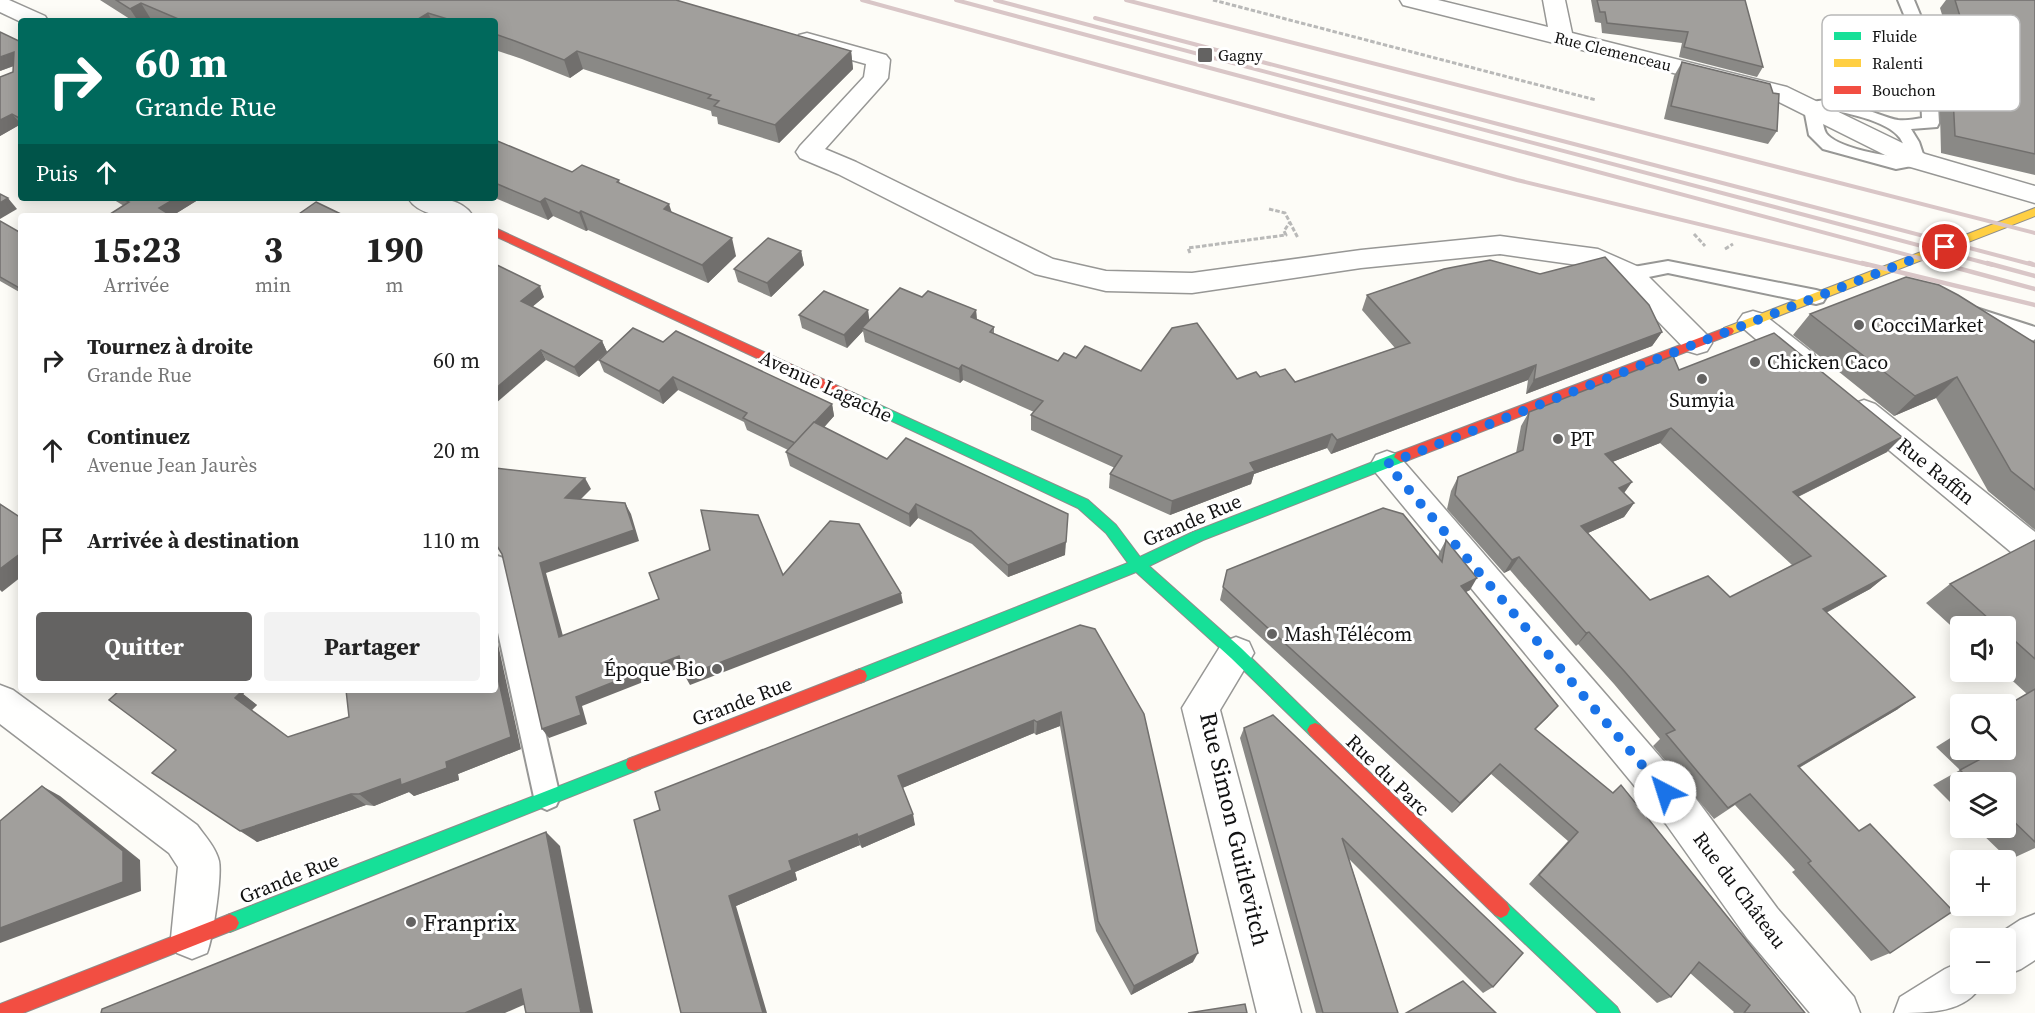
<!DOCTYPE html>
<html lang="fr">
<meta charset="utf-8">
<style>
:root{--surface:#fff;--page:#f2f2f2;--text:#222;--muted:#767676;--accent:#646362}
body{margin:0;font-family:"Source Serif 4",serif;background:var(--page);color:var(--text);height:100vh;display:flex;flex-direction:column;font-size:22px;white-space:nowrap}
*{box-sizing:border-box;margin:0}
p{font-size:20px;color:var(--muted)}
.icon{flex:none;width:33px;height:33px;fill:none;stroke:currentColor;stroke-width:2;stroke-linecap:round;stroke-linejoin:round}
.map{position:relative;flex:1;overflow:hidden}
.drawer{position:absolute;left:18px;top:213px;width:480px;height:480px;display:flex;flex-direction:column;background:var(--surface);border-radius:6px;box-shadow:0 3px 15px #0003}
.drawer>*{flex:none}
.banner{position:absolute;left:18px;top:18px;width:480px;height:183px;border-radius:6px;box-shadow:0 3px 15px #0003;background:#00695c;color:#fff;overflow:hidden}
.tools{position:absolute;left:1950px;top:616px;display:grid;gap:12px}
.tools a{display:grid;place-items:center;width:66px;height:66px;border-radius:6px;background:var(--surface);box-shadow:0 3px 15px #0003;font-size:30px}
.pin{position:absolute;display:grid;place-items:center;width:51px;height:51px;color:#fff;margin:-26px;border:3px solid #fff;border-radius:50%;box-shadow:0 2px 6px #0007}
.me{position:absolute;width:66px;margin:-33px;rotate:320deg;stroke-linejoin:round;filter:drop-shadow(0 0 4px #0008)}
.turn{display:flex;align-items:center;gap:21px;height:126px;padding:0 18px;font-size:27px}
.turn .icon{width:78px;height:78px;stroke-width:2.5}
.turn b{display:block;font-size:42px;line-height:51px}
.then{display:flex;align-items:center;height:57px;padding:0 18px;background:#0003;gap:12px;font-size:22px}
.eta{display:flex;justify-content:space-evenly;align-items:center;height:102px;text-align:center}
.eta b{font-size:36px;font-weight:700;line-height:42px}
.cta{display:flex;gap:12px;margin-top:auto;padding:12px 18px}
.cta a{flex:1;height:69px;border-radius:6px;background:var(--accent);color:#fff;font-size:24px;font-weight:700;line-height:69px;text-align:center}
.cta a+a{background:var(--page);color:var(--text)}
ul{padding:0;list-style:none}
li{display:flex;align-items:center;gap:18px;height:90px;padding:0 18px}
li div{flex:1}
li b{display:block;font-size:22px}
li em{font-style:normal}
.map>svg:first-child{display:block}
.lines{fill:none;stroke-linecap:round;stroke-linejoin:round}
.lane-casing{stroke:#979795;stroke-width:4}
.street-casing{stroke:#979795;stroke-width:3}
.fast-casing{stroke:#8e8d8b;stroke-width:2}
.slow-casing{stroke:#8e8d8b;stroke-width:2}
.jam-casing{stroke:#8e8d8b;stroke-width:2}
.path{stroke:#b9b9b8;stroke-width:3;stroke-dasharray:4.5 2;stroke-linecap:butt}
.lane{fill:#fffffe;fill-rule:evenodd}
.street{fill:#fffffe;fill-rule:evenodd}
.fast{fill:#16e098;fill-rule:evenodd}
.slow{fill:#ffcf43;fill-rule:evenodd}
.jam{fill:#f24e42;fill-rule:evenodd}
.rail-far1{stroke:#d9c6c7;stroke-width:4}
.rail{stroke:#d9c6c7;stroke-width:4.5}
.wall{fill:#8a8986;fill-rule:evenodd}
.shaded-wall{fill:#716f6d}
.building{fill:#a19f9c;stroke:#716f6d;stroke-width:1.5;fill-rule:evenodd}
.route{stroke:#1a73e8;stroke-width:10;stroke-dasharray:0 18}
.poi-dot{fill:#646362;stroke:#fff;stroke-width:2}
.labels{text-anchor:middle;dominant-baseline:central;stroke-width:6;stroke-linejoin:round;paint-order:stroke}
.far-street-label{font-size:16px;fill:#111;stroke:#fff}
.far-poi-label{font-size:16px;fill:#111;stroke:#fff;text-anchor:start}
.poi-label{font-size:20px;fill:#111;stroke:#fff;text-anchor:start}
.street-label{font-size:20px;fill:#111;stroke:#fff}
.near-street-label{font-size:24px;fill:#111;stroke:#fff}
.near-poi-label{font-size:24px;fill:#111;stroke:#fff;text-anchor:start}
.key{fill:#fff;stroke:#b8b8b8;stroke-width:1.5}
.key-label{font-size:16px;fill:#111}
</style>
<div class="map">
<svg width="2035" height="1013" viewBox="0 0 2035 1013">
<rect width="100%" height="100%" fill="#fdfcf7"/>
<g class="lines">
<defs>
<g id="lane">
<path d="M1898 0H1914L1935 51 1939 123 1937 127 1911 129 1919 142 1925 160 1922 164 1896 169 1823 149 1809 135 1804 109C1821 86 1876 116 1898 120 1906 121 1915 119 1922 118L1919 51ZM1821 110C1841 110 1888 121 1900 138 1904 144 1905 150 1906 156 1891 159 1835 147 1826 133 1823 128 1822 117 1821 110Z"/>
<polygon points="1668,261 1816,290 1823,292 1826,297 1823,302 1816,304 1668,273 1629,281 1622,279 1619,274 1622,269"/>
<polygon points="1976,308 2035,327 2035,341 1969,320 1966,315 1969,310"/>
<polygon points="495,555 503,558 507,565 560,797 556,806 547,810 538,806 534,797 495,619"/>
</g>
<g id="street">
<polygon points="0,0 9,0 45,16 48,21 21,22 0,12"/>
<polygon points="1400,0 1438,0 1548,27 1543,0 1565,0 1572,33 1787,87 1925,154 2035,186 2035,203 1907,166 1769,97 1403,5"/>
<polygon points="807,33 886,55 890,60 888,78 884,83 825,149 856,162 1053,259 1106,271 1192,273 1361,250 1500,236 1598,249 1639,267 1707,335 1712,343 1707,351 1697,354 1687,351 1619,281 1592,267 1500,254 1361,268 1192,293 1106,291 1035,274 838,174 800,158 796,152 800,146 864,77 866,64 799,45 796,40 799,35"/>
<path d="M408 198C429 198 460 195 473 216 452 216 421 219 408 198Z"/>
<polygon points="1753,311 1763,314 1814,354 1818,362 1814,370 1803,373 1792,370 1743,328 1738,321 1743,314"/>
<polygon points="1864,400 1875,404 2035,532 2035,566 2023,562 1853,420 1849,412 1853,404"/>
<polygon points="1387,451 1398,455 1694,796 1777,908 1854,997 1860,1013 1810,1013 1747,938 1666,824 1376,473 1371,464 1376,455"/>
<polygon points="1236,637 1249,642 1254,653 1220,710 1301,1013 1257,1013 1182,708 1223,642"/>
<path d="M0 685 13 690 197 825C205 836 216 848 219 861 222 876 213 938 207 953L192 959 177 953 171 938 178 867 169 853 0 724Z"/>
<polygon points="2035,914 2035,960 2021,969 2006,975 2006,939 1991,939 2020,920"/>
<path d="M1960 962V984H1982C1966 1013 1930 1013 1894 1013L1900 997 1945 969Z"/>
</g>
<g id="fast">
<polygon points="851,392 1088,500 1116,525 1140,557 1193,532 1396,453 1406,453 1408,457 1406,461 1203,540 1149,566 1241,648 1320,725 1323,730 1320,735 1315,737 1310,735 1231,658 1136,572 865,681 860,683 855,681 853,676 855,671 1128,563 1106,533 1078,508 847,400 845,397 847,394"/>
<polygon points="634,757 640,759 642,764 640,769 230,932 224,929 221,923 224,917 230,914"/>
<polygon points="1501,900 1507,903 1617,1007 1620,1013 1598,1013 1495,915 1492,909 1495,903"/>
</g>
<polygon id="slow" points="2035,208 2035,216 1732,334 1724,334 1722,331 1724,328"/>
<g id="jam">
<polygon points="495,228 855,394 857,397 851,402 847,400 495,236"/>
<polygon points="1728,327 1732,328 1734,331 1732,334 1406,461 1401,462 1394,457 1396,453"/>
<polygon points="860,669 865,671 867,676 865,681 634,771 628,769 626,764 628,759"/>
<polygon points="1315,723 1320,725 1507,903 1510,909 1507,915 1501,918 1495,915 1310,735 1307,730 1310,725"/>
<polygon points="230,914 236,917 239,923 236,929 23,1013 0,1013 0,1004"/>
</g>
</defs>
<use href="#lane" class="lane-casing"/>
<use href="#street" class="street-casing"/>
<use href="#fast" class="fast-casing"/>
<use href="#slow" class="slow-casing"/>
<use href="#jam" class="jam-casing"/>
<g class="path">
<polyline points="1213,0 1596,100"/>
<polyline points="1269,209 1285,213 1298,238"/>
<polyline points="1694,234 1705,246"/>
<polyline points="1725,249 1733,244"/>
<polyline points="1190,253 1188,248 1286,235 1284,231 1290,222"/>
</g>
<use href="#lane" class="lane"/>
<use href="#street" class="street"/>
<use href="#fast" class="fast"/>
<use href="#slow" class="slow"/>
<use href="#jam" class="jam"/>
<g class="rail-far1">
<polyline points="862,0 1517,180 1868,265"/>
<polyline points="956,0 1945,265"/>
<polyline points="995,0 1993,265"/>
<polyline points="1126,0 2035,233"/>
<polyline points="1095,18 2034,265"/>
</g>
<g class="rail">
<polyline points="1862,263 2035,305"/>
<polyline points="1939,263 2035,289"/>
<polyline points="1987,263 2035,276"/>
<polyline points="2029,263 2035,265"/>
</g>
</g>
<g class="wall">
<polygon points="100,0 676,0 851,51 853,69 779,143 718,124 717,117 712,116 711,111 583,69 570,78 522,59 495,50 495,21 133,21"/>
<polygon points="1591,0 1745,0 1763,67 1757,77 1679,57 1682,43 1602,33 1601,23 1595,22"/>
<polygon points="1946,0 2035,0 2035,175 1941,153 1939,75 1951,58 1955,58 1940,8"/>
<polygon points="21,42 21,124 0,136 0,77 13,72 14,66 0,71"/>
<polygon points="1682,62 1777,131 1768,144 1664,119 1674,76"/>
<polygon points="1861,82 1929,98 1919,111 1852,95"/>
<polygon points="495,140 572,172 619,180 620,184 671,212 736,256 708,283 588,230 586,231 553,216 548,220 495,198"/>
<polygon points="111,198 201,198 172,216 124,206"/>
<polygon points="0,221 21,233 21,293 0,281"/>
<polygon points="801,251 804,265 771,297 738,282 734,269"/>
<polygon points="495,264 544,297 532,307 602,341 607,352 579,377 546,360"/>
<polygon points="1367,295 1662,332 1652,346 1526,394 1528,380 1331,454 1327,448 1254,474 1251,484 1170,515 1109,488 1110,474 1115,468 1031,430 1031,415 1034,412 963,380 960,383 865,342 863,331 847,348 802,328 799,315 869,320 922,297 976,310 977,319 994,327 994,334 1058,361 1076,358 1141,371 1237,379 1260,377 1295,382 1395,348 1362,310"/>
<polygon points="1810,314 2032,342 2035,339 2035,530 1988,491 1936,398 1894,416 1793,335"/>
<polygon points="663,342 832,404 834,416 824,427 1065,555 1008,577 972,544 918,518 910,527 790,466 786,452 788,450 747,430 744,422 678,390 663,404 604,372 599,360"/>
<path d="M1679 370 1887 452 1798 497 1886 576 1870 589 1826 613 1898 709 1799 768 1890 953 1871 961 1792 872 1795 870 1735 805 1714 819 1653 746 1660 739 1614 684 1578 644 1576 646 1510 570 1504 573 1447 509 1451 491 1458 477 1516 453 1521 426 1529 412ZM1660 443 1792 565 1730 597 1650 600 1588 533 1624 517 1634 503 1624 493 1612 462Z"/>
<polygon points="1446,540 1470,590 1466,592 1548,717 1535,729 1612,793 1621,785 1805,1013 1733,1013 1734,1012 1690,973 1671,997 1657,1003 1529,884 1568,841 1491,774 1452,813 1220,600 1227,570 1438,558 1439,553"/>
<polygon points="2035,540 2035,848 2009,860 1976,828 2006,828 2006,783 1960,783 1960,812 1933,785 1960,770 1936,747 1960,732 1960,750 2006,750 2027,694 2003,672 2006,672 2006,627 1960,627 1960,634 1926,603 1950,584"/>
<polygon points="1080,625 1193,962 1131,995 1096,931 1060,726 1036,735 1034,733 902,788 915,825 862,848 860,845 795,872 797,880 736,906 660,810"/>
<polygon points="120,690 248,690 243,694 257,705 251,710 288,737 521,749 458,774 459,780 414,796 409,792 374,806 366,805 257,842 176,750"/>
<polygon points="1244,728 1493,987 1483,993 1349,859 1398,1013 1316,1013 1240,738"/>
</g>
<g class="shaded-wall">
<polygon points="141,3 152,21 138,21 130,9"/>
<polygon points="428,13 432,21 415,21"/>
<polygon points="577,51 583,69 570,78 564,60"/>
<polygon points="851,51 853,69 779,143 775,125"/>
<polygon points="14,52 21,63 0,71 0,57"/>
<polygon points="12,114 21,124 0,136 0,120"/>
<polygon points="8,198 17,209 0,219 0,203"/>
<polygon points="176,198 201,198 172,216 159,208"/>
<polygon points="545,198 553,216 548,220 540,202"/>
<polygon points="669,204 675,222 664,209"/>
<polygon points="581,211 588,230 586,231 579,213"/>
<polygon points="732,238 736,256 708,283 702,265"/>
<polygon points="801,251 804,265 771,297 767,283"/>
<polygon points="540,286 544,297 526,312 521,301"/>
<polygon points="868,310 870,324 862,328 863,331 847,348 844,335"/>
<polygon points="976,310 977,325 971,317"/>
<polygon points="1662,332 1652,346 1526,394 1534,380"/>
<polygon points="602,341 607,352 579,377 574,367"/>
<polygon points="541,350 546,360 495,404 495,389"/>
<polygon points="962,365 963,380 960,383 959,369"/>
<polygon points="1536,365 1528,380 1331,454 1337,440"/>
<polygon points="673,377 678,390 663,404 659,391"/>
<polygon points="1957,377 1936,398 1894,416 1915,396"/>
<polygon points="832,404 834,416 799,456 796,443"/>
<polygon points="1671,428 1660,443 1595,469 1605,454"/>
<polygon points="1332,434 1327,448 1254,474 1251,484 1170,515 1172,501 1250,463"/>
<polygon points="1902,437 1887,452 1779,506 1793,492"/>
<polygon points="585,478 591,489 571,509 565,498"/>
<polygon points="1632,482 1622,496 1619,488"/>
<polygon points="625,503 631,514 639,541 546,573 566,647 559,637 540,563"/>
<polygon points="1634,503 1624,517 1572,540 1581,526"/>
<polygon points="916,504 918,518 910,527 909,514"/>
<polygon points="1066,542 1065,555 1008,577 1008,565"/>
<polygon points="21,553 21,577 2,592 0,590 0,569"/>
<polygon points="1519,557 1510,570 1504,573 1512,560"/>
<polygon points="1886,576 1870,589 1808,622 1823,609"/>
<polygon points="1477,578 1470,590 1453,598 1461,586"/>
<polygon points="901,593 903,603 690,685 685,676"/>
<polygon points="495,630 521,749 458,774 459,780 414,796 409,792 374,806 359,794 446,762 495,664"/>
<polygon points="1589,632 1578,644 1576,646 1586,633"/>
<polygon points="679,656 684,666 582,706 587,724 549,738 542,729 576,697"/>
<polygon points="236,690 248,690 243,694 257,705 251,711 235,698"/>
<polygon points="1915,697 1898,709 1783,777 1798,766"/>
<polygon points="1558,706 1548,717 1525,739"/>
<polygon points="1061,712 1060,726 1036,735 1037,722"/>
<polygon points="1034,720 1034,733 900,789 898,776"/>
<polygon points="1500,764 1491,774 1452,813 1460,803"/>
<polygon points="42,786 60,796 140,860 141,891 0,943 0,928"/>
<polygon points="351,794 366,805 257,842 240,831"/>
<polygon points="913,814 915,825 862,848 858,837"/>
<polygon points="546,832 560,846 593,1013 581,1013"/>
<polygon points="857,834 860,845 795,872 797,880 736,906 767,1013 763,1013 729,896 789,861"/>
<polygon points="1198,953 1193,962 1131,995 1134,986"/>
<polygon points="521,989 537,999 505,1013 465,1013"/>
</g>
<g class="building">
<polygon points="116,0 676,0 851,51 775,125 714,106 719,101 708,98 711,95 577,51 564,60 515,41 495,34 495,21 454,21 428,13 415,21 183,21 141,3 130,9"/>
<polygon points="1597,0 1745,0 1763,67 1684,47 1688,32 1607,23 1605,12 1600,12"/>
<polygon points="1955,0 2035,0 2035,154 1955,136 1951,58 1974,62"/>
<polygon points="0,32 21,42 21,119 12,114 0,120 0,77 13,72 14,52 0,57"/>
<polygon points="1682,62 1770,84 1773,93 1779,94 1777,131 1671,106"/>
<polygon points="495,140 572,172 582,165 619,180 617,182 669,204 664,209 732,238 702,265 581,211 579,213 545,198 540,202 495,183"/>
<polygon points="0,194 8,198 0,203"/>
<polygon points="121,198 176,198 159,208 172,216 107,216 129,202"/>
<polygon points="316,202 345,216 296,216"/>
<polygon points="0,221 21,233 21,289 0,277"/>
<polygon points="768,238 801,251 767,283 734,269"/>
<polygon points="1605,257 1649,305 1662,332 1534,380 1536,365 1337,440 1332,434 1250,463 1255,471 1172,501 1110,474 1122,456 1031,415 1043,401 962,365 959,369 862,328 900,288 922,297 928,291 976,310 971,317 994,327 990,332 1058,361 1064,353 1076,358 1085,346 1141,371 1172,328 1197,323 1237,379 1256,372 1260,377 1285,369 1295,382 1410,343 1367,295 1444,269 1490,260 1540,274"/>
<polygon points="495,264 540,286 521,301 602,341 574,367 541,350 495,389"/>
<polygon points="1906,277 1939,285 1958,295 2035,343 2035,490 2011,471 1957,377 1915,396 1810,314"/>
<polygon points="824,291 868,310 844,335 799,315"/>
<polygon points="633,328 663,342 676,331 832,404 795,443 743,418 747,413 673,377 659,391 599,360"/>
<path d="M1774 333 1902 437 1793 492 1886 576 1823 609 1915 697 1798 766 1859 831 1870 824 1953 911 1890 953 1808 863 1811 861 1750 794 1728 808 1666 734 1675 730 1625 672 1589 632 1586 633 1519 557 1512 560 1455 495 1458 477 1523 450 1529 412 1673 356 1679 370ZM1671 428 1811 556 1730 597 1708 576 1650 600 1581 526 1634 503 1619 488 1632 482 1605 454Z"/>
<polygon points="814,422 887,459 906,438 1068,514 1066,542 1008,565 971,531 916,504 909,514 786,452"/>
<polygon points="495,468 585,478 565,498 625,503 634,530 540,563 559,637 659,599 649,573 710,550 701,510 758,515 783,575 830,521 859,524 901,593 685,676 679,656 576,697 581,715 542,729 502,554 497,546 495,537"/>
<polygon points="0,504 21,518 21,553 0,569"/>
<polygon points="1383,508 1403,514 1442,562 1446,540 1477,578 1461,586 1558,706 1535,729 1613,793 1621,785 1805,1013 1744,1013 1750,1005 1699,962 1671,997 1539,875 1578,832 1500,764 1460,803 1223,587 1227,570"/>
<polygon points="2035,540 2035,659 2006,633 2006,627 1998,627 1950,584"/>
<polygon points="1080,625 1095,629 1144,714 1198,953 1134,986 1098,921 1061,712 1037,722 1034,720 898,776 913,814 858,837 857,834 789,861 792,870 729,896 763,1013 681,1013 634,820 660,810 655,792"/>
<polygon points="495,664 511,737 446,762 447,768 401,785 400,779 359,794 351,794 240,831 152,773 176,750 109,700 120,690 237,690 241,692 235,698 288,737 349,717 346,690 495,690"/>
<polygon points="2035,689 2035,842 2006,814 2006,783 1973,783 1960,770 1988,755 1982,750 2006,750 2006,706"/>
<polygon points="1273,715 1523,953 1493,987 1342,838 1398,1013 1323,1013 1244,728"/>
<polygon points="42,786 123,851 123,882 0,928 0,821"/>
<polygon points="546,832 581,1013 526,1013 521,989 465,1013 101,1013 102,1009"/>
<polygon points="1463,981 1496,1013 1406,1013"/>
<polygon points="1245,1004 1247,1013 1188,1013"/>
</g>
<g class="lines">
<polyline class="route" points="1665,792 1387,464 1945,247"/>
</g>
<g class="poi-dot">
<rect x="1197" y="47" width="16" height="16" rx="3"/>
<circle cx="1859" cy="325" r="6"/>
<circle cx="1755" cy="362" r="6"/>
<circle cx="1702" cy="379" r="6"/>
<circle cx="1558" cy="439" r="6"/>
<circle cx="1272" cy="634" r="6"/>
<circle cx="717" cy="669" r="6"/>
<circle cx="411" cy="922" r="6"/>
</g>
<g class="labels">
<g class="far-street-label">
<text transform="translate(1613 51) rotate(14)">Rue Clemenceau</text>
</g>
<g class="far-poi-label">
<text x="1218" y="55">Gagny</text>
</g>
<g class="poi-label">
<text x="1871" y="325">CocciMarket</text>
<text x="1767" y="362">Chicken Caco</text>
<text x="1702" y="400" text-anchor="middle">Sumyia</text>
<text x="1570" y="439">PT</text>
<text x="1284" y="634">Mash Télécom</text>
<text x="705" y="669" text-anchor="end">Époque Bio</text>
</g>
<g class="street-label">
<text transform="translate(826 386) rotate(25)">Avenue Lagache</text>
<text transform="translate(1936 471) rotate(39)">Rue Raffin</text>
<text transform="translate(1192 520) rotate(-23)">Grande Rue</text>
<text transform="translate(742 701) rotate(-21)">Grande Rue</text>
<text transform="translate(1388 775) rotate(44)">Rue du Parc</text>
<text transform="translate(289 878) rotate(-22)">Grande Rue</text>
<text transform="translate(1740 890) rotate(53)">Rue du Château</text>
</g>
<g class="near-street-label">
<text transform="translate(1235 829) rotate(77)">Rue Simon Guitlevitch</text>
</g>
<g class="near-poi-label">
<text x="423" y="922">Franprix</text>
</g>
</g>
<rect x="1822" y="15" width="198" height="96" rx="9" class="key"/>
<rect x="1834" y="32" width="27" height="8" fill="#16e098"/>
<rect x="1834" y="59" width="27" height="8" fill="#ffcf43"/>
<rect x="1834" y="86" width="27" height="8" fill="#f24e42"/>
<g class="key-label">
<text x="1872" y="42">Fluide</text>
<text x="1872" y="69">Ralenti</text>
<text x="1872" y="96">Bouchon</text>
</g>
</svg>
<div class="tools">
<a><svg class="icon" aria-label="sound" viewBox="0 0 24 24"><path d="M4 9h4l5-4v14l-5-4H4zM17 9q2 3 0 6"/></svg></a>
<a><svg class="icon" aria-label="search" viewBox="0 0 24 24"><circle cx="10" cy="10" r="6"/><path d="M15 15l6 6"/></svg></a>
<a><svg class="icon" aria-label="layers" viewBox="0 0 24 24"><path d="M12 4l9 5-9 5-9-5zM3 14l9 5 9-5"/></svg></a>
<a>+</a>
<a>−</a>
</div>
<div class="pin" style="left:1945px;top:247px;background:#d93025"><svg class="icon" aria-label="arrive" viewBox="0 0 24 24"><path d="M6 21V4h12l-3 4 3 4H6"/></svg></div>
<svg class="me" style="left:1665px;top:792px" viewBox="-20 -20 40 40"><circle r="19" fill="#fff"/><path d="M0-13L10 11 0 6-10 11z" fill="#1a73e8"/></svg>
<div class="banner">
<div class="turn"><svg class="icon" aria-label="right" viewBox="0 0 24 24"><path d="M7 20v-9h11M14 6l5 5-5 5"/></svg><div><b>60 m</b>Grande Rue</div></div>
<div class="then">Puis<svg class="icon" aria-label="ahead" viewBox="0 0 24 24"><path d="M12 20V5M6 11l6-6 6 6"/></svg></div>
</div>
<section class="drawer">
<div class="eta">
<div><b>15:23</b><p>Arrivée</p></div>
<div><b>3</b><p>min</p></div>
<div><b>190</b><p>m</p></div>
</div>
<ul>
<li><svg class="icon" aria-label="right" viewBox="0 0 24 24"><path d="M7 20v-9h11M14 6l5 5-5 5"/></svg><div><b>Tournez à droite</b><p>Grande Rue</p></div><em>60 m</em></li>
<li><svg class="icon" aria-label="ahead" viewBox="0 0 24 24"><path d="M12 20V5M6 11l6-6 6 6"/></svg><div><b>Continuez</b><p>Avenue Jean Jaurès</p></div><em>20 m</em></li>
<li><svg class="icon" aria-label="arrive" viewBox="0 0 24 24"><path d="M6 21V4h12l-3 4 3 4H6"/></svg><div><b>Arrivée à destination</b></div><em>110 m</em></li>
</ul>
<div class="cta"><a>Quitter</a><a>Partager</a></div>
</section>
</div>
